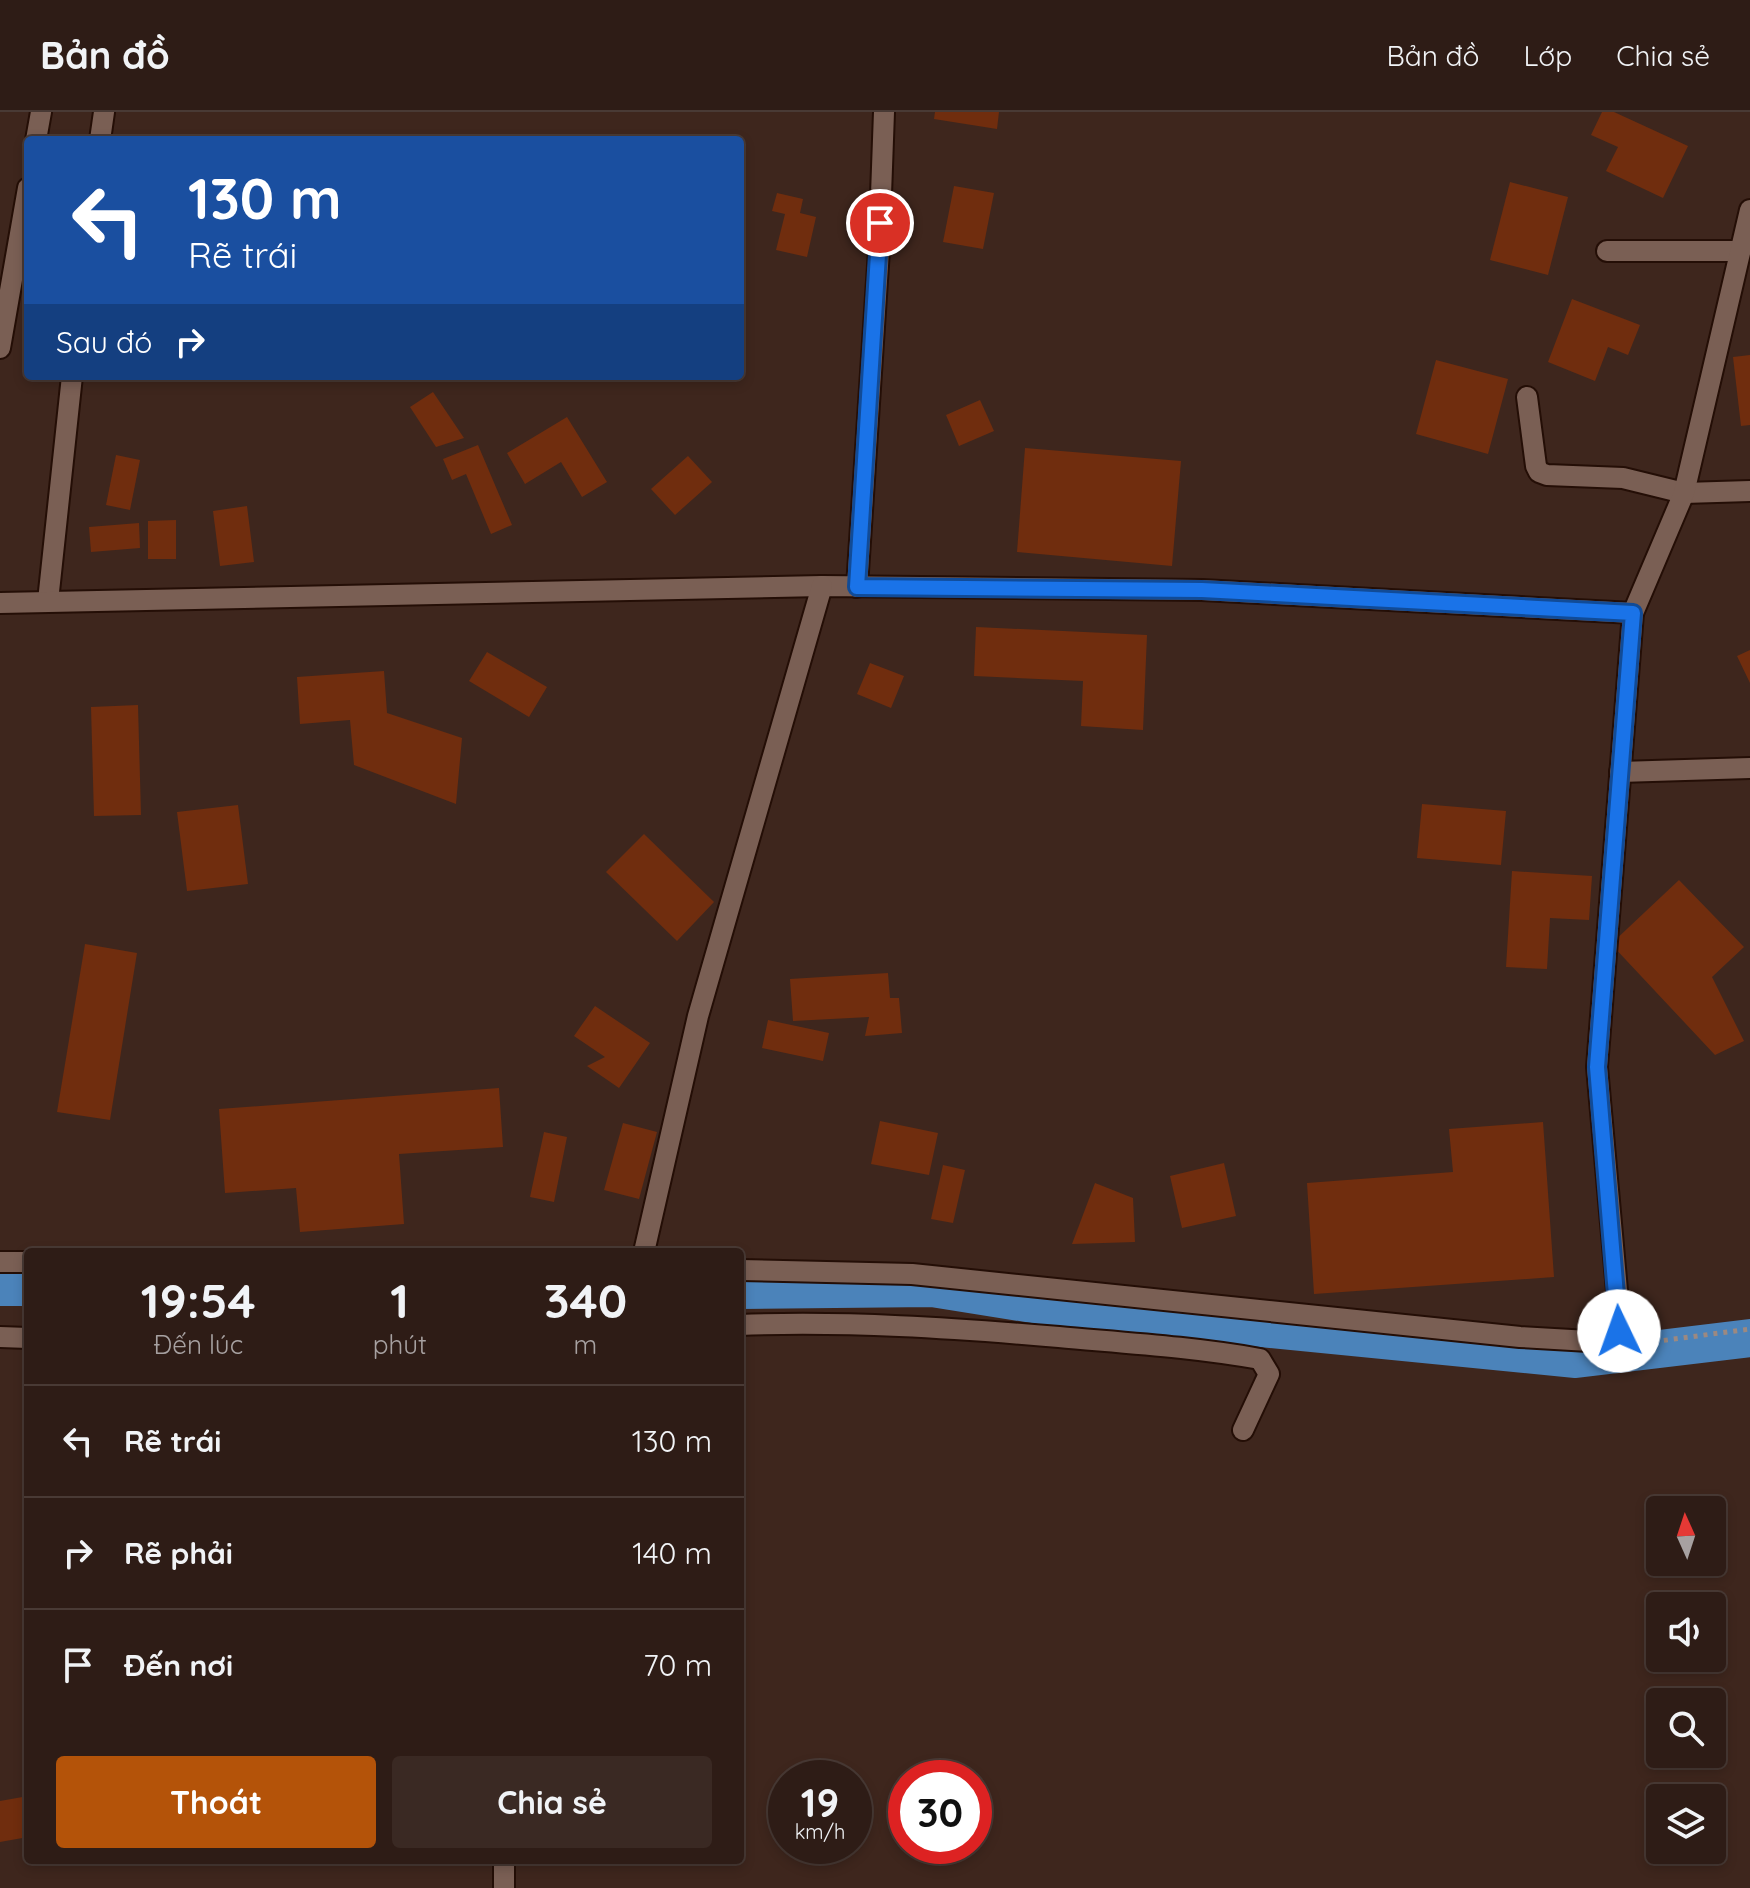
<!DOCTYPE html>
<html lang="vi">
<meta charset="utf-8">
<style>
:root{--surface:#2e1c16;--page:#3a2923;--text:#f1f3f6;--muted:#a7a1a1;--line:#493a35;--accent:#b45309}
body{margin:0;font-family:Quicksand,sans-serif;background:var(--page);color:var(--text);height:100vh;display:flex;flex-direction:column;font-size:30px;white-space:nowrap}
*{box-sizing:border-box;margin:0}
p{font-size:26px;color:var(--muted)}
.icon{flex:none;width:44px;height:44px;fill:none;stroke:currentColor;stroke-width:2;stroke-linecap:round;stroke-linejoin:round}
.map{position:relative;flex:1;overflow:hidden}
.panel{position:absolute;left:24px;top:1136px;width:720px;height:616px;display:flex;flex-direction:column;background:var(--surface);border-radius:8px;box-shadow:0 4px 12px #0003,0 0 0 2px var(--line)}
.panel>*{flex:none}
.banner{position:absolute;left:24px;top:24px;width:720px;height:244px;border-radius:8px;box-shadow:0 4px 12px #0003,0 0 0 2px var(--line);background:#1a4fa0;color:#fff;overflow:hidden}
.needle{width:52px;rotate:357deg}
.controls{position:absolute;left:1646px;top:1384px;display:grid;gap:16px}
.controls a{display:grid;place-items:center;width:80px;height:80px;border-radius:8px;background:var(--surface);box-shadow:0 4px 12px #0003,0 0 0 2px var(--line);font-size:40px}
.speed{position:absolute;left:768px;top:1648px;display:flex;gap:16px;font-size:40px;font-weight:700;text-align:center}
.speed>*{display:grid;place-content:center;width:104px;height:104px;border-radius:50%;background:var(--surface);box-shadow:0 4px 12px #0003,0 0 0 2px var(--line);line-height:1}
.speed small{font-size:20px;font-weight:400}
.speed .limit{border:12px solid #d22;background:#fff;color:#111}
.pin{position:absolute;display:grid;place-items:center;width:68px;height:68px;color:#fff;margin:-34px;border:4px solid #fff;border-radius:50%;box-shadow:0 2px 8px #0007}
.me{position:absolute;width:88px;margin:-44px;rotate:357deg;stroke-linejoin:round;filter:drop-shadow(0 0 6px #0008)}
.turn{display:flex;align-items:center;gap:28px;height:168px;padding:0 32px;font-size:36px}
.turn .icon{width:104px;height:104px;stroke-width:2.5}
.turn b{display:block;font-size:56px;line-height:68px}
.then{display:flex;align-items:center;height:76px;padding:0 32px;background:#0003;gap:16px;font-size:30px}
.eta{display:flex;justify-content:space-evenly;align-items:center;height:136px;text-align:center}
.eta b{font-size:48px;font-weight:700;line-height:56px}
.button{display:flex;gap:16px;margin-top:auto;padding:16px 32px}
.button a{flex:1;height:92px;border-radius:8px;background:var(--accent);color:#fff;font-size:32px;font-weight:700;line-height:92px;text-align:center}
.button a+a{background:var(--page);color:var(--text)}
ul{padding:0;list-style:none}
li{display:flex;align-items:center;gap:24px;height:112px;padding:0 32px;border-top:2px solid var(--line)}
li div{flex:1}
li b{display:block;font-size:30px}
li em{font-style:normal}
header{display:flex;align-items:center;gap:48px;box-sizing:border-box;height:112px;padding:0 40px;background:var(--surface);border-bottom:2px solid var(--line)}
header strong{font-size:38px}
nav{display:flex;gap:44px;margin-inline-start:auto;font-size:28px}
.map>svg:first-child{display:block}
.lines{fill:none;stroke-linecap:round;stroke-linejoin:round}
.canal{stroke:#4b83ba;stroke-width:38}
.building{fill:#702d0e}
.lane-casing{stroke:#240e06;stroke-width:24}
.street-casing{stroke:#240e06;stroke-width:24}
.path{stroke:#9c8981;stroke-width:5;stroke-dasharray:4 6;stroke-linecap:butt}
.lane{stroke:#7a5f54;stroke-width:20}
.street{stroke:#7a5f54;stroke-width:20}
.route-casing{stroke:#114b97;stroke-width:20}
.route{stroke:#1a73e8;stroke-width:14}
</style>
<header>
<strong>Bản đồ</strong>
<nav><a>Bản đồ</a><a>Lớp</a><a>Chia sẻ</a></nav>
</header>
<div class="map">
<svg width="1750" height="1776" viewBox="0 0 1750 1776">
<rect width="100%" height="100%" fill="#3e261d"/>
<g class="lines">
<g class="canal">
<polyline points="0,1175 28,1175"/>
<polyline points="740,1178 932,1176 1058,1196 1576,1247 1750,1226"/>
</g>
</g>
<g class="building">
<polygon points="935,0 999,0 997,17 934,7"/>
<polygon points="1602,0 1614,0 1688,34 1663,86 1606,59 1618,35 1591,23"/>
<polygon points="1510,70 1568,85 1548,163 1490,148"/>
<polygon points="954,74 994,81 983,137 943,130"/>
<polygon points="777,81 803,87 800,101 816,105 807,145 776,138 785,102 772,99"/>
<polygon points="1572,187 1640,213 1628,243 1608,235 1595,269 1548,250"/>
<polygon points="1750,243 1750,313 1741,314 1733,245"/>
<polygon points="1436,248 1508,267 1488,342 1416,322"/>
<polygon points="433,280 464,326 436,335 410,295"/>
<polygon points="980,288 994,319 959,334 946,303"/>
<polygon points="567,305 607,370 582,385 561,350 525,372 507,341"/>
<polygon points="478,333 512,413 491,422 466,362 452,368 443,347"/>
<polygon points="1025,336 1181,349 1172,454 1017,440"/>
<polygon points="116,343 140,348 130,398 106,393"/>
<polygon points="688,344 712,370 675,403 651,377"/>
<polygon points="247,394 254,450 220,454 213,399"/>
<polygon points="176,408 176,447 148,447 148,409"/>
<polygon points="139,411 140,436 91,440 89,415"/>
<polygon points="976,515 1147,523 1143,618 1081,614 1083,569 974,564"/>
<polygon points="1750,538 1750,571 1737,544"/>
<polygon points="487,540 547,575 529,605 469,569"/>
<polygon points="870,551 904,564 891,596 857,582"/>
<polygon points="384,559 387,601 462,626 456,692 354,653 350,608 300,612 297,565"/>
<polygon points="138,593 141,703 94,704 91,595"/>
<polygon points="1422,692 1506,699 1501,753 1417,746"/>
<polygon points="238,693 248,772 187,779 177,700"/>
<polygon points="644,722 714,790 677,829 606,760"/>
<polygon points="1512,759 1592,764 1589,808 1550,806 1547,857 1506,855"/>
<polygon points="1679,768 1744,835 1712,865 1744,929 1715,943 1611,832"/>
<polygon points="85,832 137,841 110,1008 57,1000"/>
<polygon points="888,861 890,886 899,886 902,921 865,924 869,905 793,909 790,867"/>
<polygon points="595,894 650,931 619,976 587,954 605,945 574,924"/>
<polygon points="768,908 829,921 823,949 762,936"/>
<polygon points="499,976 503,1035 399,1042 404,1112 300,1120 296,1076 225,1081 219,997"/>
<polygon points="880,1009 938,1021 929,1063 871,1052"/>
<polygon points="1543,1010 1554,1165 1314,1182 1307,1071 1453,1060 1449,1017"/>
<polygon points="623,1011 657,1020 639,1087 604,1078"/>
<polygon points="544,1020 567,1025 554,1090 530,1085"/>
<polygon points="1224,1051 1236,1104 1182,1116 1170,1064"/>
<polygon points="943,1053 965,1058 953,1111 931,1107"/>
<polygon points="1095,1071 1133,1086 1135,1130 1072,1132"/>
<polygon points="28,1684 28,1725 0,1730 0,1689"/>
</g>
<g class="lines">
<defs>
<g id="lane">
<polyline points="1607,139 1740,139"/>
<polyline points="1527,285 1536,354 1539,360 1547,363 1623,366 1684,381"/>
</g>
<g id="street">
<polyline points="36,28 41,0"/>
<polyline points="100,28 104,0"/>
<polyline points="0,236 28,76"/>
<polyline points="1684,381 1750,379"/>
<polyline points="857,475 879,138 884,0"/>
<polyline points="48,489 72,264"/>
<polyline points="0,491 822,474 1202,478 1633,501"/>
<polyline points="1620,660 1750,656"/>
<polyline points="644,1140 698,904 822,474"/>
<polyline points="0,1150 28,1150"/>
<path d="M740 1158 912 1162 1520 1225 1606 1230C1615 1226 1619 1221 1620 1212L1597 955 1633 501 1684 381 1750 98"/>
<path d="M740 1213C846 1209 953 1216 1059 1225 1126 1231 1193 1235 1260 1247L1269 1262 1243 1318"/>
<polyline points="0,1225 28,1226"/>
<polyline points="504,1748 504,1776"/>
</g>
</defs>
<use href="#lane" class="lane-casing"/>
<use href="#street" class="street-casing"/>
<polyline class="path" points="1644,1231 1750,1217"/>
<use href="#lane" class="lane"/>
<use href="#street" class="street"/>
</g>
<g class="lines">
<defs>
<polyline id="route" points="880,111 857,475 1202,478 1633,501 1597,955 1619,1219"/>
</defs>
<use href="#route" class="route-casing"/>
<use href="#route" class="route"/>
</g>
</svg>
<div class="controls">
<a><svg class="needle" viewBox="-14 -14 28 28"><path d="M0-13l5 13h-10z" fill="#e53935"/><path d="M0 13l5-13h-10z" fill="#a7a1a1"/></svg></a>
<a><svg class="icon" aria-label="sound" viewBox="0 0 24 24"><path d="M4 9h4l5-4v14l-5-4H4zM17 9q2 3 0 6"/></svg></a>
<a><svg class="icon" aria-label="search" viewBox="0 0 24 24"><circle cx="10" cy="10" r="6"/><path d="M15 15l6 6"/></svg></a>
<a><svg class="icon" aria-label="layers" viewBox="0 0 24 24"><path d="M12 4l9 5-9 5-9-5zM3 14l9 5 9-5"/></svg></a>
</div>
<div class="speed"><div>19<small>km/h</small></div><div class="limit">30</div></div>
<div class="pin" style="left:880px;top:111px;background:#d93025"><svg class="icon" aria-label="arrive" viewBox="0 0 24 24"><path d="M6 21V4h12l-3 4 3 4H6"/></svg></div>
<svg class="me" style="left:1619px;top:1219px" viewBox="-20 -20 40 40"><circle r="19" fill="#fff"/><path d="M0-13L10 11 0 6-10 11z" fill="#1a73e8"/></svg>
<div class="banner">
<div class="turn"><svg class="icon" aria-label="left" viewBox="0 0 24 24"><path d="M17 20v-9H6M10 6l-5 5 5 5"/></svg><div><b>130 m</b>Rẽ trái</div></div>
<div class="then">Sau đó<svg class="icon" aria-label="right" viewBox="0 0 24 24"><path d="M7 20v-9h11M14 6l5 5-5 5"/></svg></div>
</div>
<section class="panel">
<div class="eta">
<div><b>19:54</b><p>Đến lúc</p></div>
<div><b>1</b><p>phút</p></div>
<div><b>340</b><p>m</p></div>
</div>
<ul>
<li><svg class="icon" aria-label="left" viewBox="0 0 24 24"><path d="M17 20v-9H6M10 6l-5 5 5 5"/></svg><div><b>Rẽ trái</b></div><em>130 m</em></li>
<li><svg class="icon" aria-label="right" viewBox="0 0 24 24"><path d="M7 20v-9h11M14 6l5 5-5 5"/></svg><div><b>Rẽ phải</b></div><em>140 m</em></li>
<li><svg class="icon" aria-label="arrive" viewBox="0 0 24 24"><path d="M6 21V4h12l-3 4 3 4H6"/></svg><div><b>Đến nơi</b></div><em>70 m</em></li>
</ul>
<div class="button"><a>Thoát</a><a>Chia sẻ</a></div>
</section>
</div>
